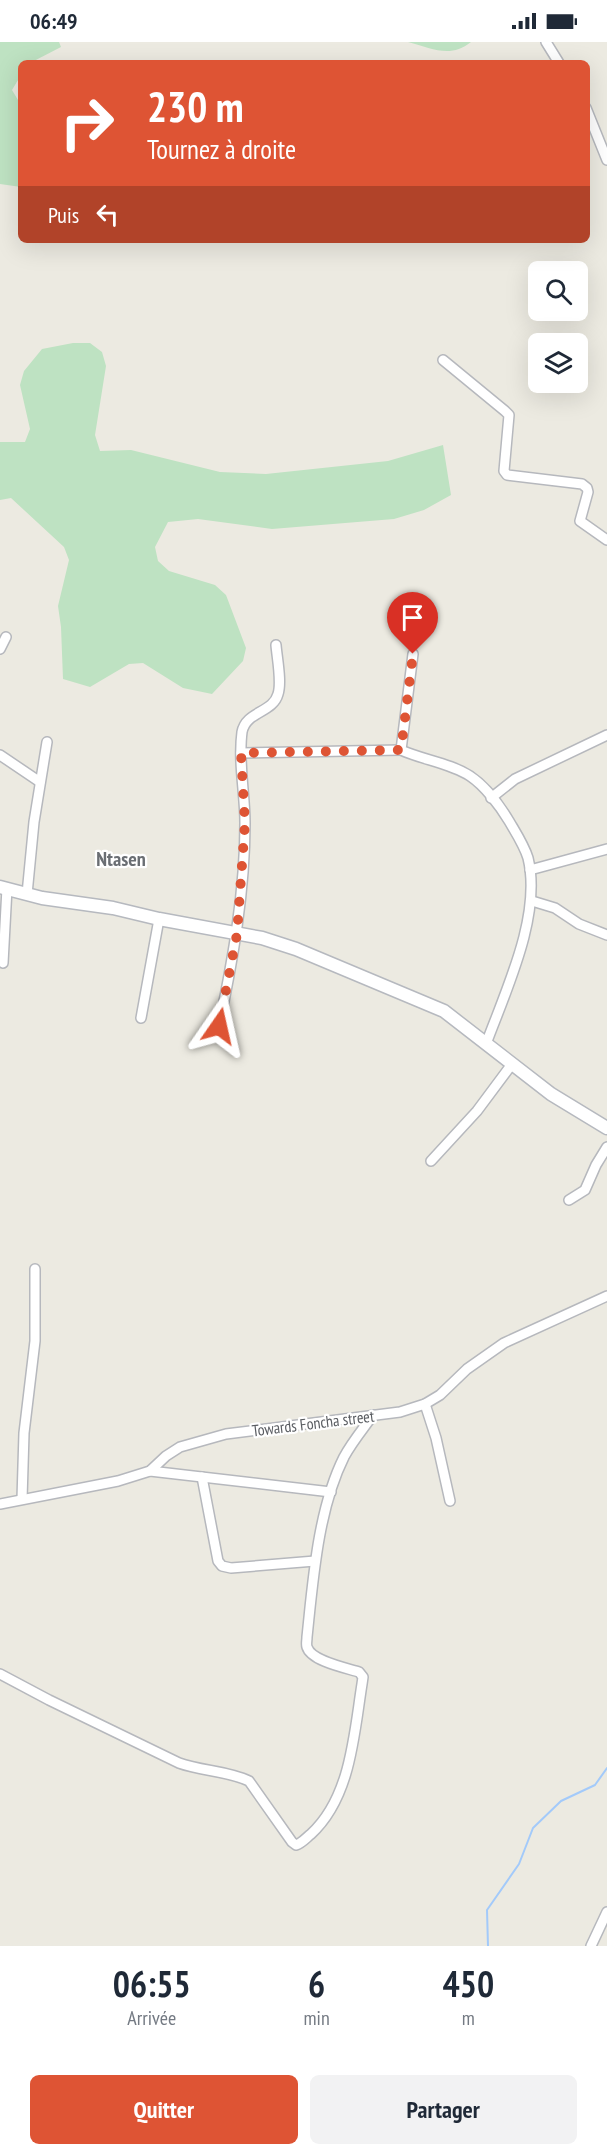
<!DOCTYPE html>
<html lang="fr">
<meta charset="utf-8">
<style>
:root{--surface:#fff;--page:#f2f2f3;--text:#1f2937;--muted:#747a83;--accent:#de5434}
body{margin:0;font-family:"PT Sans Narrow",sans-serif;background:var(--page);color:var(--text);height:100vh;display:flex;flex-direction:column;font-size:22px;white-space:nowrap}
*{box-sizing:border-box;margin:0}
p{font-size:20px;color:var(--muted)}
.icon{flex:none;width:33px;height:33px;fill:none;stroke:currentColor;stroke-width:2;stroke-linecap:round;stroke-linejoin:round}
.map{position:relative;height:1904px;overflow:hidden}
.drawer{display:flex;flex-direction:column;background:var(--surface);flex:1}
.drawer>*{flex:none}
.top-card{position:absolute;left:18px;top:18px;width:572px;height:183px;border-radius:9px;box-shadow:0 6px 24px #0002;background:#de5434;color:#fff;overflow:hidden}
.controls{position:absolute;left:528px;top:219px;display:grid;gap:12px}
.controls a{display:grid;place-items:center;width:60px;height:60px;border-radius:9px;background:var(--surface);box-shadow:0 6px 24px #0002;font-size:30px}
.pin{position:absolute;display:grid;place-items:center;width:51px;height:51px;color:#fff;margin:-62px -26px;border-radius:50% 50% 50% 0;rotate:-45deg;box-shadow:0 0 6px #0007}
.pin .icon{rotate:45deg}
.me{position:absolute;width:66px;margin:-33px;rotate:11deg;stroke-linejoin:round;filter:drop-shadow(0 0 4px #0008)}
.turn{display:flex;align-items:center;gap:21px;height:126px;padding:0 30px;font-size:27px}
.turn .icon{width:78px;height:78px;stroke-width:2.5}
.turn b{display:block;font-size:42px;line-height:51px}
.then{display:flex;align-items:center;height:57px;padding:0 30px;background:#0003;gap:12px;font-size:22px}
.eta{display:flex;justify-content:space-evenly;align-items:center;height:102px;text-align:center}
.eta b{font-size:36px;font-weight:700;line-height:42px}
.primary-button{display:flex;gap:12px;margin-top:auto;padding:12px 30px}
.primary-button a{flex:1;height:69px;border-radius:9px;background:var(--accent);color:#fff;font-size:24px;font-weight:700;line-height:69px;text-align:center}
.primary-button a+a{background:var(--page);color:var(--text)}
.status{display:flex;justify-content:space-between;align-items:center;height:42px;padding:0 30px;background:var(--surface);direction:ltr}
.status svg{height:16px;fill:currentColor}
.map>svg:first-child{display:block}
.green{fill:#bee2c2}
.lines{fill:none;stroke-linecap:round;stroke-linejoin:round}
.stream{stroke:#a3cafa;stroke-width:2}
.street-casing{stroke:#b6b8bd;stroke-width:12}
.secondary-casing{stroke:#b6b9bf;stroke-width:15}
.street{stroke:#fff;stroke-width:9}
.secondary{stroke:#fff;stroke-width:12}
.route{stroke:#de5434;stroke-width:10;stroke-dasharray:0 18}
.labels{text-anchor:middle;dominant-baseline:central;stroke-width:4.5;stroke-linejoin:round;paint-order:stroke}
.street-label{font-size:16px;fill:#595c61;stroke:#fff}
.quarter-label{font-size:20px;font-weight:bold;fill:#6a6e73;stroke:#fff}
</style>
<div class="status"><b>06:49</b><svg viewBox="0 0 49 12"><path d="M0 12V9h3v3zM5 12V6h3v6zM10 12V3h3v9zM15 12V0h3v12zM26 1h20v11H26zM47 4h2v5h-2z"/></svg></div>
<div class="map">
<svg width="607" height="1904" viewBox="0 0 607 1904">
<rect width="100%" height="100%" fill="#eceae1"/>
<g class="green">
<polygon points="0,0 59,0 61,5 30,21 21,21 21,33 12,48 21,63 21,145 0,142"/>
<path d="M408 0H471C450 17 432 6 408 0Z"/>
<polygon points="73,301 90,301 102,310 106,324 95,393 100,409 131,408 220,430 266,432 388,419 443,403 451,453 424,468 394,477 272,487 198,477 168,480 155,505 158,519 169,529 215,543 226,553 246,606 243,619 212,652 183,646 143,621 129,622 90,645 63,637 61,585 58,564 69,518 64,505 11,456 0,458 0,400 25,400 30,387 20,343 24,329 42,307"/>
</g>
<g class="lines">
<polyline class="stream" points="488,1904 487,1868 519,1822 533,1786 561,1759 595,1743 607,1726"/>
<defs>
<g id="street">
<polyline points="546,0 559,21"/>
<polyline points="586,66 607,118"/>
<polyline points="443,318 505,369 509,373 504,429 507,433 582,442 587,446 588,450 580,479 607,498"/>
<polyline points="0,607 6,595"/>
<path d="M413 612 401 708C423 718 450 721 470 734 485 744 500 764 509 779 516 791 524 803 528 816 542 873 506 948 486 1002"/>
<polyline points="241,711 401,708"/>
<polyline points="0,713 40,740"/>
<polyline points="491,756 515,737 607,693"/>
<polyline points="530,828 607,807"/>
<polyline points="27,852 34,780 47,700"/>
<polyline points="532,859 555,866 579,882 607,893"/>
<polyline points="3,921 7,846"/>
<polyline points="141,976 159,877"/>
<path d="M219 984C233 917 245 849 245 781 245 751 238 720 242 690 246 669 273 671 278 652 282 640 277 616 276 603"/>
<polyline points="431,1119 477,1069 512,1022"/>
<polyline points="569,1158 585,1148 596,1123 607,1105"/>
<polyline points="425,1362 436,1396 450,1459"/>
<polyline points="150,1429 331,1450"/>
<polyline points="202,1435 218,1519 222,1524 231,1526 315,1519"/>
<polyline points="22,1457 24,1391 35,1299 35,1227"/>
<polyline points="0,1462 118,1439 150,1429 166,1414 180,1405 226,1392 400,1370 425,1362 440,1353 467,1327 504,1301 607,1254"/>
<path d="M0 1632 49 1658 179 1721C201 1729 228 1729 249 1739L292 1800 296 1803C302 1801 306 1796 311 1792 351 1755 354 1692 362 1642L363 1635 359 1630C346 1626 311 1619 307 1605 306 1602 307 1599 307 1595 313 1538 318 1467 344 1415 352 1400 363 1387 373 1373"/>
<polyline points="591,1904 607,1870"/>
</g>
<polyline id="secondary" points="0,845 42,856 113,866 159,877 262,896 296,907 444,969 551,1052 607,1086"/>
</defs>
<use href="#street" class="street-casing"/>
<use href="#secondary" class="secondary-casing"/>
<use href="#street" class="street"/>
<use href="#secondary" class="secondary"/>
</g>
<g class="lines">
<polyline class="route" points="219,984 237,892 245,781 241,711 401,708 413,612"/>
</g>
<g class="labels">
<g class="street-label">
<text transform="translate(313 1381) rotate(-7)">Towards Foncha street</text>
</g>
<g class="quarter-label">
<text x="121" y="817">Ntasen</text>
</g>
</g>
</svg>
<div class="controls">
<a><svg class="icon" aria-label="search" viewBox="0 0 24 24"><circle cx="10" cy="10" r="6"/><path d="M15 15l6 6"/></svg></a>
<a><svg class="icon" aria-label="layers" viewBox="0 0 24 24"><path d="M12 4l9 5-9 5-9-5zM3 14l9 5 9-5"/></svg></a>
</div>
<div class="pin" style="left:413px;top:612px;background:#d93025"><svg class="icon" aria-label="arrive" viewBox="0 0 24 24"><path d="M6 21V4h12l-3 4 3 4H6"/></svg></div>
<svg class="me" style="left:219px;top:984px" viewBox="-20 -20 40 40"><path d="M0-17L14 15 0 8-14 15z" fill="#de5434" stroke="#fff" stroke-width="4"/></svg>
<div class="top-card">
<div class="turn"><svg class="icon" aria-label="right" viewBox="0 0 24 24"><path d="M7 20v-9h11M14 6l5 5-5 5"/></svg><div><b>230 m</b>Tournez à droite</div></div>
<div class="then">Puis<svg class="icon" aria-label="left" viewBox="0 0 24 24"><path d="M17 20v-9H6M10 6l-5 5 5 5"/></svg></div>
</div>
</div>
<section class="drawer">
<div class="eta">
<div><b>06:55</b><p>Arrivée</p></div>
<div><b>6</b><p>min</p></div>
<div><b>450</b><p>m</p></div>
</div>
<div class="primary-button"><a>Quitter</a><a>Partager</a></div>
</section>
